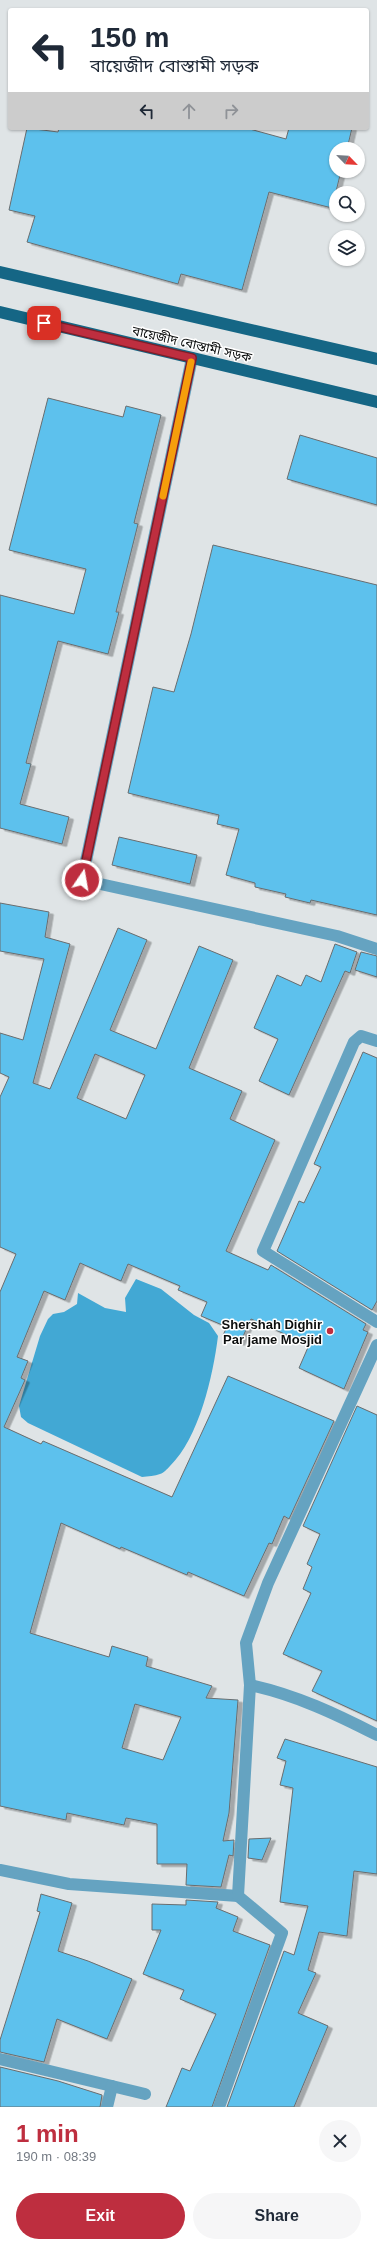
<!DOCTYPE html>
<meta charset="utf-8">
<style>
:root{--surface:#fff;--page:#f6f6f7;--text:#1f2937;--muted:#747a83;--accent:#be2e3f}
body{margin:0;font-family:Helvetica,"Noto Sans Bengali",sans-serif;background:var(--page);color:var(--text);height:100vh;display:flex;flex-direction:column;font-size:15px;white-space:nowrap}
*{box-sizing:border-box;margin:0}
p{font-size:13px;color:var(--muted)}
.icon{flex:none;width:22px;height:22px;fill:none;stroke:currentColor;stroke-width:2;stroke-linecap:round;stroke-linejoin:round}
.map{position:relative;height:2107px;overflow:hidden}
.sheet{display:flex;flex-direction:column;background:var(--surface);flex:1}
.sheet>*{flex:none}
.guide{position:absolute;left:8px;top:8px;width:361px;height:122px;border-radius:4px;box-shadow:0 1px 3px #0004;background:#fff;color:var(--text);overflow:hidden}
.needle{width:26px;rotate:115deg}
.fabs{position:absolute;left:329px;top:142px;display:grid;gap:8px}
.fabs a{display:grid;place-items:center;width:36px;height:36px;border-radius:50%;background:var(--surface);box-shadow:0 1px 3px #0004;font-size:20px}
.pin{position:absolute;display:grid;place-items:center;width:34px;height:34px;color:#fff;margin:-17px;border-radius:8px;box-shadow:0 2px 6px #0006}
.me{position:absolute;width:44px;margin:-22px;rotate:12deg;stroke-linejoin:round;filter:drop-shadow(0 0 3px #0008)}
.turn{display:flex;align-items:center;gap:14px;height:84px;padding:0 16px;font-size:18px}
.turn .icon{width:52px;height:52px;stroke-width:2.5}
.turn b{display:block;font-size:28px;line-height:34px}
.lanes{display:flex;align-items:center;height:38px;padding:0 16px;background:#0003;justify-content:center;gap:20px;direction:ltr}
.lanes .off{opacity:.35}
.round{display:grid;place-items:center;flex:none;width:42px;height:42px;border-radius:21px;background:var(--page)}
.overview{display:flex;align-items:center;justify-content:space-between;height:68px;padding:0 16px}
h1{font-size:24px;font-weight:800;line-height:30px;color:var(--accent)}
.action{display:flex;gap:8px;margin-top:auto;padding:8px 16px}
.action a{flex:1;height:46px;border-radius:24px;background:var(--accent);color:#fff;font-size:16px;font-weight:800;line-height:46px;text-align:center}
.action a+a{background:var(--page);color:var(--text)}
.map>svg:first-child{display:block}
.water{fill:#42a8d4}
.building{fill:#5dc1ed;stroke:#696d6f;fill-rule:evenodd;filter:url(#shadow)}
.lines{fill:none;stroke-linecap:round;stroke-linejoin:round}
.street{stroke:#65a3c1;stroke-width:12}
.primary{stroke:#156685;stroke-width:12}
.route-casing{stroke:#7c1e29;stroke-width:10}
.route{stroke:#be2e3f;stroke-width:7}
.slow{stroke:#f59e0b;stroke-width:7}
.poi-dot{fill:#be2e3f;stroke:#fff;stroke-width:1.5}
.labels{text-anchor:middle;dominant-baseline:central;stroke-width:3;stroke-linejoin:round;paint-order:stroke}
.street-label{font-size:13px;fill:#0c0e0e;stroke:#fff}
.poi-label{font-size:13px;font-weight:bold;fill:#0c0e0e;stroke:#fff;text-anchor:end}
</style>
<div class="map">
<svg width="377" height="2107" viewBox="0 0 377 2107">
<defs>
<filter id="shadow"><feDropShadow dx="4.5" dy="2.5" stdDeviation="0" flood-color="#0004"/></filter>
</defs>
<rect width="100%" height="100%" fill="#dfe4e6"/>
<path class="water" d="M136 1279 161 1289 194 1315 209 1323 218 1336C213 1376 199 1438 170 1466 167 1469 164 1473 160 1474 155 1476 148 1476 142 1477L28 1423 21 1417 19 1406 40 1336 48 1319 53 1314 64 1312 77 1304 78 1293 105 1308 126 1312 125 1298Z"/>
<g class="building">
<polygon points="27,128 58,132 59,128 246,128 286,139 289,128 352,128 347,149 336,149 336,171 341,171 332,208 269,192 242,290 181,274 178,284 27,242 35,216 9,210"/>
<polygon points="48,398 123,417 126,406 161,415 134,523 138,524 116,612 119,612 108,654 58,641 26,763 31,764 20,804 69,817 62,844 0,828 0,595 74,614 86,569 9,550"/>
<polygon points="300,435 377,458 377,505 287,479"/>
<polygon points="213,545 377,585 377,915 311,900 310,903 285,897 286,894 255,887 255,883 226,875 239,829 217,824 219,815 128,793 153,687 174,692 191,634"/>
<polygon points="119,837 197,855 190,884 112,865"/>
<path d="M0 903 49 912 45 937 70 944 33 1083 50 1089 118 928 147 940 110 1030 156 1049 199 946 233 960 189 1068 242 1091 230 1119 275 1140 226 1251 268 1270 271 1265 366 1324 363 1330 368 1332 344 1389 299 1368 309 1345 251 1319 240 1343 223 1335 227 1327 201 1316 207 1302 178 1290 180 1286 128 1264 121 1281 80 1263 65 1300 44 1291 17 1357 28 1361 21 1378 25 1380 4 1427 41 1444 43 1441 172 1497 228 1376 334 1421 289 1519 284 1516 272 1544 269 1543 244 1596 188 1572 187 1575 121 1547 120 1549 61 1523 30 1633 109 1657 112 1646 148 1657 146 1666 212 1686 206 1698 238 1700 229 1813 223 1841 234 1840 233 1856 229 1855 221 1887 186 1885 187 1864H157V1824L126 1818 124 1825 67 1813 66 1820 0 1806V1292L16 1254 0 1247V1097L9 1077 0 1073V1033L23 1040 44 959 0 951ZM95 1054 145 1075 126 1119 77 1098ZM135 1704 181 1717 163 1760 122 1748Z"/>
<polygon points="335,944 357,952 350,973 345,971 289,1095 259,1081 278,1039 254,1028 277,975 301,986 306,975 321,982"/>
<polygon points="361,952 377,956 377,977 355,970"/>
<polygon points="363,1052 377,1058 377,1301 372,1310 277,1251 299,1201 304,1203 321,1167 314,1164"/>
<polygon points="357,1406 377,1415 377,1721 312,1691 322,1671 283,1654 311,1593 303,1589 312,1567 307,1564 320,1534 303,1526"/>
<polygon points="285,1739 377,1767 377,1874 354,1871 347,1936 319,1932 308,1970 316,1973 298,2013 328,2026 294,2107 227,2107 284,1951 294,1955 308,1906 280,1902 293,1788 280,1785 286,1761 277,1758"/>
<polygon points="271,1838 262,1860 248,1858 249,1839"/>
<polygon points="41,1894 72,1903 58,1951 88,1961 132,1979 107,2039 57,2019 44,2062 0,2052 0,2040 40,1912 37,1911"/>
<polygon points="186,1900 218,1902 216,1908 238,1917 233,1931 270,1945 212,2107 166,2107 182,2068 190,2071 216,2014 180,1999 184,1990 143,1974 161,1930 152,1930 152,1904 186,1905"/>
<polygon points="0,2067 58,2081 102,2095 100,2107 0,2107"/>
</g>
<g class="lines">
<g class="street">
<polyline points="192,358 82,880 337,936 377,949"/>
<polyline points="377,1041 361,1036 354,1042 263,1251 377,1322"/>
<polyline points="250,1685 246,1643 268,1583 377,1345"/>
<polyline points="0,1870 69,1884 238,1896"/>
<polyline points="0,2059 145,2094"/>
<polyline points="107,2107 112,2086"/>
<path d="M219 2107 282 1933 238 1896 250 1685C296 1695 336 1714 377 1735"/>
</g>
<g class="primary">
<polyline points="0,272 377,359"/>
<polyline points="0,312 377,402"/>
</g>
</g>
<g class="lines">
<defs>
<polyline id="route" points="44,323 192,358 82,880"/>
</defs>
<use href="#route" class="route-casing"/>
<use href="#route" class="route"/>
<polyline class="slow" points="163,496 191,362"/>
</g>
<circle class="poi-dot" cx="330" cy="1331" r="4"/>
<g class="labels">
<g class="street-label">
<text transform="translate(192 344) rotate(13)">বায়েজীদ বোস্তামী সড়ক</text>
</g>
<g class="poi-label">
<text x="322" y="1324">Shershah Dighir<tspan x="322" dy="15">Par jame Mosjid</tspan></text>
</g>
</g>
</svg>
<div class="fabs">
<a><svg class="needle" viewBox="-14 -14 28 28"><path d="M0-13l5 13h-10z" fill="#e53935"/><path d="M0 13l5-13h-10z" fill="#747a83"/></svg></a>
<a><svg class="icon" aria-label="search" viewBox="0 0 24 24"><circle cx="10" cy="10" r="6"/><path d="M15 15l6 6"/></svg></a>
<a><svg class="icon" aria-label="layers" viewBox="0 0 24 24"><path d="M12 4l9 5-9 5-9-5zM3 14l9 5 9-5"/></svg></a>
</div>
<div class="pin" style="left:44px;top:323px;background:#d93025"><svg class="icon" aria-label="arrive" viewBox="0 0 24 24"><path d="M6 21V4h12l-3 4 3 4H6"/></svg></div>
<svg class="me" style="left:82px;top:880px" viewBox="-20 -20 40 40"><circle r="17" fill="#be2e3f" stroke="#fff" stroke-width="3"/><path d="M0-11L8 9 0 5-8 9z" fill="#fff"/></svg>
<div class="guide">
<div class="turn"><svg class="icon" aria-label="left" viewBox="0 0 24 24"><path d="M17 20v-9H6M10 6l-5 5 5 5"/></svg><div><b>150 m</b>বায়েজীদ বোস্তামী সড়ক</div></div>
<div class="lanes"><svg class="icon" aria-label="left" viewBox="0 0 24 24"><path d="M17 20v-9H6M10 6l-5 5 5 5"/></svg><svg class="icon off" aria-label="ahead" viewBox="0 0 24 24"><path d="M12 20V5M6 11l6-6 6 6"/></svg><svg class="icon off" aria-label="right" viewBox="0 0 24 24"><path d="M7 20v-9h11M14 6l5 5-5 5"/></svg></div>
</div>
</div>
<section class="sheet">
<div class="overview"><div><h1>1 min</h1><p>190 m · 08:39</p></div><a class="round"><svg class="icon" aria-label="close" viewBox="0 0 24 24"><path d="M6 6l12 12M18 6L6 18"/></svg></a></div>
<div class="action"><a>Exit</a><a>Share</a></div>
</section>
